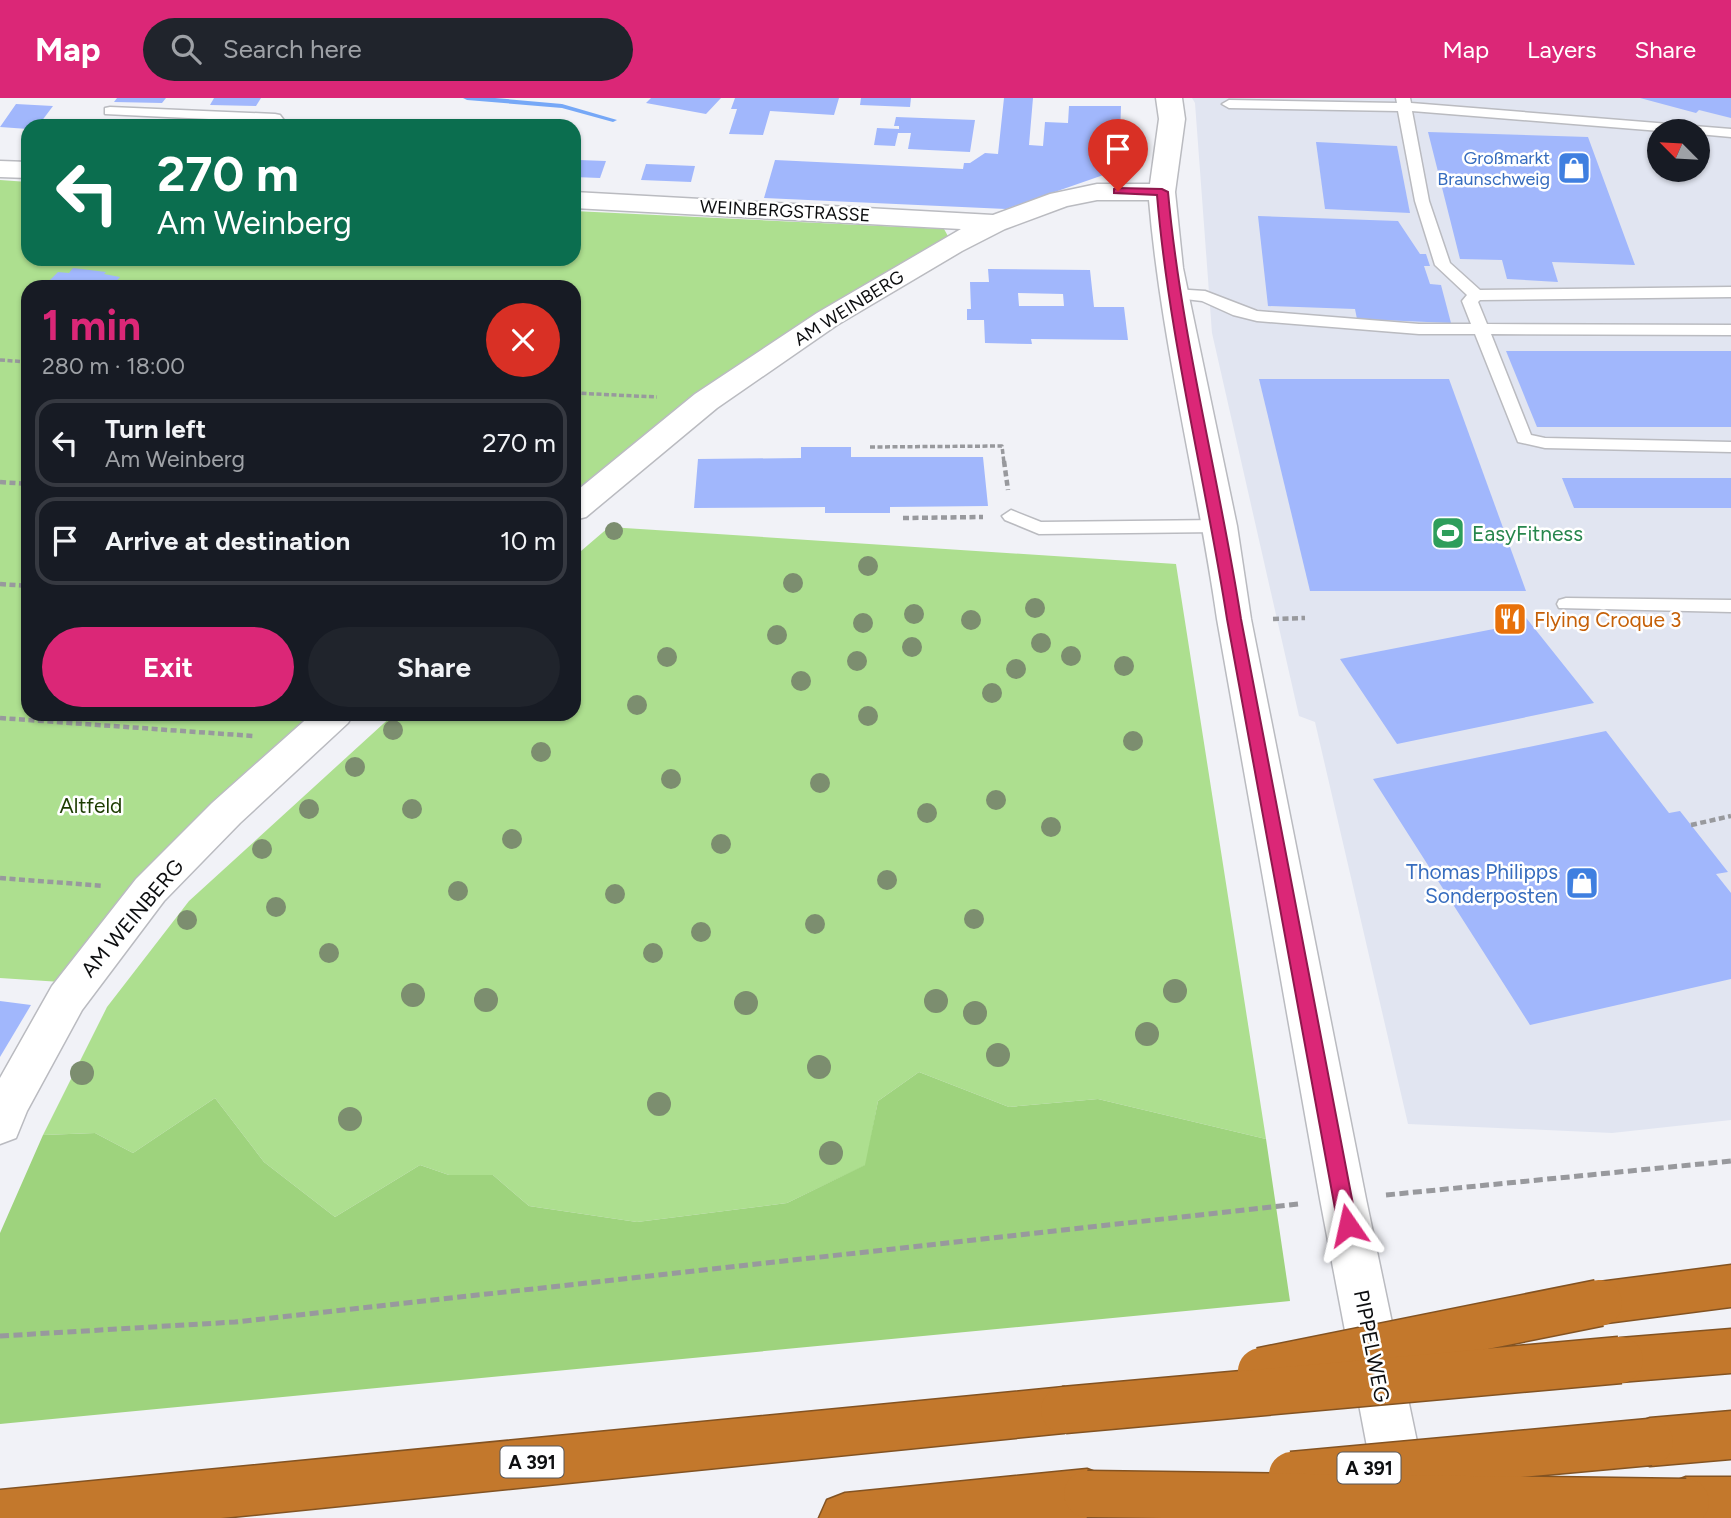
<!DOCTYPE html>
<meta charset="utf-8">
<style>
:root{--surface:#171b24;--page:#20242c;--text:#f1f3f6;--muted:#9ea1a6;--line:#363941;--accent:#db2777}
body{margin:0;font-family:Figtree,sans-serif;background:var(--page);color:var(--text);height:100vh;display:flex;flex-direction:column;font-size:26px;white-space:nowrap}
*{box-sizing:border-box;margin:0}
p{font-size:23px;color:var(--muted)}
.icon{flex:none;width:38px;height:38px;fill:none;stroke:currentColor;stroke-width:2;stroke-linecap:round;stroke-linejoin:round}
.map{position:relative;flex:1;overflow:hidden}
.panel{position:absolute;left:21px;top:182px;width:560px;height:441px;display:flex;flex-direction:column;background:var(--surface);border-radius:21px;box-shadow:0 2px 5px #0004}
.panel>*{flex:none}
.top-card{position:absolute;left:21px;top:21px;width:560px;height:147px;border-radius:21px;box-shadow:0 2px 5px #0004;background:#0b6e4f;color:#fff;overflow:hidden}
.needle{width:46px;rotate:294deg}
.fabs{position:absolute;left:1647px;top:21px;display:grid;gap:14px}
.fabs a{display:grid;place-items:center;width:63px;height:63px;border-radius:50%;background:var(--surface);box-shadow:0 2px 5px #0004;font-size:35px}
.pin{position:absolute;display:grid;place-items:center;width:60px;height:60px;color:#fff;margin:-72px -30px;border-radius:50% 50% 50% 0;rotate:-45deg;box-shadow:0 0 7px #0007}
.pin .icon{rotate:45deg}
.me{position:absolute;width:77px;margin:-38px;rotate:349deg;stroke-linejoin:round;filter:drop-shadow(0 0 5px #0008)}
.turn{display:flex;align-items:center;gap:24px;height:147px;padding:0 21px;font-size:32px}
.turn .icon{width:91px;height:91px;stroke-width:2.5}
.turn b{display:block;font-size:49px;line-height:60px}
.round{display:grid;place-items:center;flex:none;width:74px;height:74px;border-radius:37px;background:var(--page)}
.headline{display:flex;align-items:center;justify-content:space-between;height:119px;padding:0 21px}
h1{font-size:42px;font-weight:700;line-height:52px;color:var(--accent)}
.button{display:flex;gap:14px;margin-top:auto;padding:14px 21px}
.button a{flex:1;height:80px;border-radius:42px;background:var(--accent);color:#fff;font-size:28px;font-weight:700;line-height:80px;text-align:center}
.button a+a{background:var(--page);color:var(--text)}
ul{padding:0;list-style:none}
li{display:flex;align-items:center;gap:21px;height:88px;margin:0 14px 10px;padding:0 7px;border:4px solid var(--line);border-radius:21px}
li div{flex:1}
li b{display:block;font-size:26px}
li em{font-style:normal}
header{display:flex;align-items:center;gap:42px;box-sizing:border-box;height:98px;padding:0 35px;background:var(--accent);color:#fff}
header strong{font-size:33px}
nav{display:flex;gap:38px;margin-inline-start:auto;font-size:24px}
.search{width:490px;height:63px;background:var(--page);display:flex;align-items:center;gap:18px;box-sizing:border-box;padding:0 24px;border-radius:38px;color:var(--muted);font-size:26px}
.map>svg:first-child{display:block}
.built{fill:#e1e5f1;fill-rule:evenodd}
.green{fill:#addf8f}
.forest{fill:#9ed37d}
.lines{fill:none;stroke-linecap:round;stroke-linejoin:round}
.stream{fill:#76a8f7;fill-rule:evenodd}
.building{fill:#a1b7fc;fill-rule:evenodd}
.lane-casing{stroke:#babbc0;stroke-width:3}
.street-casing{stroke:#babbc0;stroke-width:3}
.highway-casing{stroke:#835322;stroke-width:3}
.path-far2{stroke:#98999d;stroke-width:3.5;stroke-dasharray:5 2.5;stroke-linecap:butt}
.path-far1{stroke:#98999d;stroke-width:4.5;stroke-dasharray:6 3.5;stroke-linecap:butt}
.path{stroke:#98999d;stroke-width:5;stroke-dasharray:9 4.5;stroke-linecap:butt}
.lane{fill:#fff;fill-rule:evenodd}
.street{fill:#fff;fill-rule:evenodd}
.highway{fill:#c3782c;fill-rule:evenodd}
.highway-bridge-casing{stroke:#835322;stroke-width:49;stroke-linecap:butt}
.highway-bridge{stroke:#c3782c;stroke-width:46}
.tree{fill:#7c8e6f}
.route{fill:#db2777;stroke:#8e194d;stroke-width:2}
.labels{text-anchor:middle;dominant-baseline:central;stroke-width:5;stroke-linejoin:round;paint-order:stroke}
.far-shop-label{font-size:18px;fill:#366cbe;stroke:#fff;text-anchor:end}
.far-street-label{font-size:18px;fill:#0d0e10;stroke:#fff}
.shield{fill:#fff;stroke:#565658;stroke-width:2}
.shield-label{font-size:19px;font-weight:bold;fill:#0d0e10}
.leisure-label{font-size:21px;fill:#27864d;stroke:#fff;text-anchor:start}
.food-label{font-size:21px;fill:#c56008;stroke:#fff;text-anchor:start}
.park-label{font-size:21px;fill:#1c3c00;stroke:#fff}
.shop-label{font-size:21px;fill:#366cbe;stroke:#fff;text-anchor:end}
.street-label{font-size:21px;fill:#0d0e10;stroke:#fff}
</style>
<header>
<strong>Map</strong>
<div class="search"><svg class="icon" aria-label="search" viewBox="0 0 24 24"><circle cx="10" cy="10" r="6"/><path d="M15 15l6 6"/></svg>Search here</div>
<nav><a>Map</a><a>Layers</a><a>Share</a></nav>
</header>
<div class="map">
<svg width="1731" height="1420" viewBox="0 0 1731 1420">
<rect width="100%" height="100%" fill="#f1f2f7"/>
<path class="built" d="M1192 0H1731V1022L1612 1035 1408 1026 1315 624 1299 618 1212 235 1195 5ZM1659 33H1698V72H1659Z"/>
<g class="green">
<polygon points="0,82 28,84 28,161 574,161 574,113 944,131 949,140 574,399 574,189 28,189 28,616 319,616 61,884 0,880"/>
<polygon points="609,429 1176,466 1266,1041 1098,1001 1009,1009 919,974 878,1003 866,1067 787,1105 637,1124 529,1108 493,1077 449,1077 420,1067 335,1119 264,1064 215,1000 133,1055 95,1035 43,1037 107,909 189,803 394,616 574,616 574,459"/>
</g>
<polygon class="forest" points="919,974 1009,1009 1098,1001 1266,1041 1290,1203 0,1326 0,1135 43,1037 95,1035 133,1055 215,1000 264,1064 335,1119 420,1067 449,1077 493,1077 529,1108 637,1124 787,1105 865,1067 878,1003"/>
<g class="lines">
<polygon class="stream" points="463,0 495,0 562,6 617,22 613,24 562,10 467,2"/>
</g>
<g class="building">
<polygon points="117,0 166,0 162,5 114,4"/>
<polygon points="214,0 261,0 256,8 210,7"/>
<polygon points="651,0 721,0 706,16 646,5"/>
<polygon points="735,0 839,0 834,17 770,13 763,37 729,36 737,11 731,11"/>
<polygon points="861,0 911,0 910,9 860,7"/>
<polygon points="1004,0 1033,0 1029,47 1043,48 1045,24 1068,25 1069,8 1121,8 1119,66 1112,74 1006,111 764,100 775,62 963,71 964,65 970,65 985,55 998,56"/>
<polygon points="1640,0 1731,0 1731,20 1699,12 1696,15"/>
<polygon points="16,6 53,8 38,28 28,28 28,31 0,29"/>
<polygon points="896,19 975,22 970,54 908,51 911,35 898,35 895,48 874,47 877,30 899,31 899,28 894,28"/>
<polygon points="1428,34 1588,39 1635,167 1552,164 1558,184 1507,181 1502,162 1460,161"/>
<polygon points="1316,44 1397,48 1410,115 1325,111"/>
<polygon points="574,62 579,62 606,63 600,80 574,79"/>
<polygon points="646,66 671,67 695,68 691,84 641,82"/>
<polygon points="1258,118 1398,123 1420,156 1426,156 1430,168 1424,168 1430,186 1441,187 1451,225 1357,221 1355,211 1268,208"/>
<polygon points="73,170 106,174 104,176 120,179 111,189 62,189 46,186 58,174 69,175"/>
<path d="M988 171 1090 172 1094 209H1124L1128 242 1031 241 1032 246 985 245 984 222H967V211H971L970 184H989ZM1018 195 1063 196 1064 208H1019Z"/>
<polygon points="1506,253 1731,253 1731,329 1537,329"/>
<polygon points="1259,281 1449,281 1526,493 1310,493"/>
<polygon points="801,349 851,349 851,359 983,359 988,408 890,409 890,415 825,415 825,409 694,410 698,361 801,360"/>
<polygon points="1562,380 1731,380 1731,410 1574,410"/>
<polygon points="1519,511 1594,605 1397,646 1340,561 1504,529 1495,517"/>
<polygon points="1606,633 1669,715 1680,713 1728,774 1716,776 1731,795 1731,881 1530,927 1373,681"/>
<polygon points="0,903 31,907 0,959"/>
</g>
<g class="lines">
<defs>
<g id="lane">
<polygon points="1396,0 1410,0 1411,5 1731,31 1731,39 1698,36 1698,33 1660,33 1412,13 1429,103 1450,165 1480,192 1731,189 1731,199 1480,202 1478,204 1487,226 1731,227 1731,237 1491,236 1531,337 1545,340 1731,344 1731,354 1545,350 1518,344 1475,236 1419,236 1257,223 1233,217 1202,203 1168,199 1166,196 1174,191 1205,193 1257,213 1419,226 1471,226 1462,203 1467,197 1435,167 1415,103 1398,13 1229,10 1222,6 1229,2 1397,5"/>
<polygon points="110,9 275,16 280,17 286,25 284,28 270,28 271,24 105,16 105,10"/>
<polygon points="1011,412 1041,424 1220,422 1229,428 1220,434 1039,436 1005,422 1002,418"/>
<polygon points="1566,500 1731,502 1731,514 1559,510 1557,506 1559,502"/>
</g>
<g id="street">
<path d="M1156 0H1182L1185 21 1175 94 1183 170 1237 428 1251 521 1366 1101 1428 1396 1420 1414 1404 1420 1384 1414 1376 1396 1320 1101 1217 521C1197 381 1161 243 1149 102H1097L1067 108 1005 131 962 153 837 227 717 310 586 419 574 422V395L695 296 817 215 961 131 574 110V94L993 117 1050 96 1097 86H1150L1159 21Z"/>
<polygon points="0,63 28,64 28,80 0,79"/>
<polygon points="312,616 353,616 348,625 240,725 164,803 82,912 27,1013 16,1040 0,1046 0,980 52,888 136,781 212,705"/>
</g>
<g id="highway">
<polygon points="1731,1167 1731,1209 1599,1226 1582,1220 1575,1205 1582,1190 1599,1184"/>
<polygon points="1731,1231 1731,1275 1620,1284 1603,1278 1596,1262 1603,1246 1620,1240"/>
<polygon points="1064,1289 1082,1296 1089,1312 1082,1328 1064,1335 221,1420 0,1420 0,1392"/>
<polygon points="1731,1313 1731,1361 1650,1368 1632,1361 1625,1344 1632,1327 1650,1320"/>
<polygon points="1087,1371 1105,1378 1113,1396 1105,1414 1089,1420 819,1420 827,1402 845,1395"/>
<polygon points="1686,1379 1731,1379 1731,1420 1667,1420 1660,1404 1668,1386"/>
</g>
</defs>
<use href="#lane" class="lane-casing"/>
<use href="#street" class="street-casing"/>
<use href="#highway" class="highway-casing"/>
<g class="path-far2">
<polyline points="0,262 28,264"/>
<polyline points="574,295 657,299"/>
<polyline points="870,349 1002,348 1004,365"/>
</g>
<g class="path-far1">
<polyline points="1004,363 1008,392"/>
<polyline points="0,384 28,386"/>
<polyline points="903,420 983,419"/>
<polyline points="0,486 28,488"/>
<polyline points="1273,521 1305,520"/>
<polyline points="0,620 253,638"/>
<polyline points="1691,727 1731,718"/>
<polyline points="0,780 104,788"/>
</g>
<g class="path">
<polyline points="1386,1097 1731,1063"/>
<polyline points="0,1238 235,1224 1298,1106"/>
</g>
<use href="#lane" class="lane"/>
<use href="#street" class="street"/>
<use href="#highway" class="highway"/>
<defs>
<g id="highway-bridge">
<polyline points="1261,1273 1599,1205"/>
<polyline points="1064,1312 1620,1262"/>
<polyline points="1292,1377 1650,1344"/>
<polyline points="1087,1396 1686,1404"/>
</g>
</defs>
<use href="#highway-bridge" class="highway-bridge-casing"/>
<use href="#highway-bridge" class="highway-bridge"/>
</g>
<g class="tree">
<circle cx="614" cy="433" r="9"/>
<circle cx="868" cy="468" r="10"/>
<circle cx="793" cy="485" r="10"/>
<circle cx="1035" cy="510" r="10"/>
<circle cx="914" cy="516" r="10"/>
<circle cx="971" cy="522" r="10"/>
<circle cx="863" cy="525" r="10"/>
<circle cx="777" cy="537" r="10"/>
<circle cx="1041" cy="545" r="10"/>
<circle cx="912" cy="549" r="10"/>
<circle cx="1071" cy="558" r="10"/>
<circle cx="667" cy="559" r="10"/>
<circle cx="857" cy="563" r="10"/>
<circle cx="1124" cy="568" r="10"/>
<circle cx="1016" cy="571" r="10"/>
<circle cx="801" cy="583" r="10"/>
<circle cx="992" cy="595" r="10"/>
<circle cx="637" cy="607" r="10"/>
<circle cx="868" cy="618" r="10"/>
<circle cx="393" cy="632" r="10"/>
<circle cx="1133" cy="643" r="10"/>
<circle cx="541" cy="654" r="10"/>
<circle cx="355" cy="669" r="10"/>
<circle cx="671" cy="681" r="10"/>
<circle cx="820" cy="685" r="10"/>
<circle cx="996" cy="702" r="10"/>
<circle cx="309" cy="711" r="10"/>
<circle cx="412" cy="711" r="10"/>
<circle cx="927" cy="715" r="10"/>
<circle cx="1051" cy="729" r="10"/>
<circle cx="512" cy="741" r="10"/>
<circle cx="721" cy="746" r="10"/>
<circle cx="262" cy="751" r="10"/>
<circle cx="887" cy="782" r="10"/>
<circle cx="458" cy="793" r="10"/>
<circle cx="615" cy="796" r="10"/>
<circle cx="276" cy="809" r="10"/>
<circle cx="974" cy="821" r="10"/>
<circle cx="187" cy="822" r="10"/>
<circle cx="815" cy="826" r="10"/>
<circle cx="701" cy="834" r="10"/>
<circle cx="329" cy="855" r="10"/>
<circle cx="653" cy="855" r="10"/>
<circle cx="1175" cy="893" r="12"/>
<circle cx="413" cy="897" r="12"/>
<circle cx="486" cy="902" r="12"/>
<circle cx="936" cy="903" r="12"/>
<circle cx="746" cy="905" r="12"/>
<circle cx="975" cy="915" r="12"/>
<circle cx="1147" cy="936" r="12"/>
<circle cx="998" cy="957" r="12"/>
<circle cx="819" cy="969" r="12"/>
<circle cx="82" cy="975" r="12"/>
<circle cx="659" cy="1006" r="12"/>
<circle cx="350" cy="1021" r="12"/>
<circle cx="831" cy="1055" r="12"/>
</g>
<path class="route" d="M1118 90 1162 91 1168 94C1181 238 1219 379 1241 521L1357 1127 1354 1133 1348 1135 1341 1133 1338 1127 1227 521C1205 380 1169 240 1157 97L1114 95V91Z"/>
<defs>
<symbol id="shop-square" viewBox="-11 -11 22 22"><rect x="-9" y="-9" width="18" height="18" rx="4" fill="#3f7fe0" stroke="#fff"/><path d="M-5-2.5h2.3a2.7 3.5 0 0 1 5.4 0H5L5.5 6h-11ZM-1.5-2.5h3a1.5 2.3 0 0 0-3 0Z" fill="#fff"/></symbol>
<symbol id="stadium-square" viewBox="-11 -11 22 22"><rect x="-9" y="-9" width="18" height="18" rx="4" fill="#2e9e5b" stroke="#fff"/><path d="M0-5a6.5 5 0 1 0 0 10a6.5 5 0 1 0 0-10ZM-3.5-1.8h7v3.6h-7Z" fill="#fff"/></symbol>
<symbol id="restaurant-square" viewBox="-11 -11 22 22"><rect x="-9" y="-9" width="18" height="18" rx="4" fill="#e8710a" stroke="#fff"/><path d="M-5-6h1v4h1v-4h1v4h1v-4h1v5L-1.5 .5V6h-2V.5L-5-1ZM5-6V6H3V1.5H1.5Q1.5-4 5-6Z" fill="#fff"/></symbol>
</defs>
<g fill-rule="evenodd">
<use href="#shop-square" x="1555" y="51" width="38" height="38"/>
<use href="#stadium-square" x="1429" y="416" width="38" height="38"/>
<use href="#restaurant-square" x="1491" y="502" width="38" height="38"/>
<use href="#shop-square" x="1563" y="766" width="38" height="38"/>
</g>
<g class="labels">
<g class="far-shop-label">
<text x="1550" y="60">Großmarkt<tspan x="1550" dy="21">Braunschweig</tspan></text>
</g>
<g class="far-street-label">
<text transform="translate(785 113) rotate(3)">WEINBERGSTRASSE</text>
<text transform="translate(849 210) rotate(-32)">AM WEINBERG</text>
</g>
<g class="shield">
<rect x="500.5" y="1348.5" width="63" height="31" rx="5"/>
<rect x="1337.5" y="1354.5" width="63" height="31" rx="5"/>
</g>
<g class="shield-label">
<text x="532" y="1364">A 391</text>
<text x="1369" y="1370">A 391</text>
</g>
<g class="leisure-label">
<text x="1472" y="435">EasyFitness</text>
</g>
<g class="food-label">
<text x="1534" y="521">Flying Croque 3</text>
</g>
<g class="park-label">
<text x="91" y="707">Altfeld</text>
</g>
<g class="shop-label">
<text x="1558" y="773">Thomas Philipps<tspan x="1558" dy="24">Sonderposten</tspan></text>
</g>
<g class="street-label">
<text transform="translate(132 820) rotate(-50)">AM WEINBERG</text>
<text transform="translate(1372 1248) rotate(79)">PIPPELWEG</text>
</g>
</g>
</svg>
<div class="fabs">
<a><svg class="needle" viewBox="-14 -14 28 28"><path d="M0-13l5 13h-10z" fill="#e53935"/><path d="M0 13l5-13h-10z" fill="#9ea1a6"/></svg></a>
</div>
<div class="pin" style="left:1118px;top:93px;background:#d93025"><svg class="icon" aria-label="arrive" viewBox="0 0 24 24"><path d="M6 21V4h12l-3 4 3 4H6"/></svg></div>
<svg class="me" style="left:1348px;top:1127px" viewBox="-20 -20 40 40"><path d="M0-17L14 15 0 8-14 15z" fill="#db2777" stroke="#fff" stroke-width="4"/></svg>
<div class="top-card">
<div class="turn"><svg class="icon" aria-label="left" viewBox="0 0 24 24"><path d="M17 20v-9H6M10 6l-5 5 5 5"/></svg><div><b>270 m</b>Am Weinberg</div></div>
</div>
<section class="panel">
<div class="headline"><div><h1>1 min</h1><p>280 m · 18:00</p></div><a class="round" style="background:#d93025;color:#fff"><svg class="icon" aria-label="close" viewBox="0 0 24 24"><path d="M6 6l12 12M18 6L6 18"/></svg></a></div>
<ul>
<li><svg class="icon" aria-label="left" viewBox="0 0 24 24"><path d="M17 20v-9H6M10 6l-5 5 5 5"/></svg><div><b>Turn left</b><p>Am Weinberg</p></div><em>270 m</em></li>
<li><svg class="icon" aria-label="arrive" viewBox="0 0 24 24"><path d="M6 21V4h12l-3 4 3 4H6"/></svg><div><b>Arrive at destination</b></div><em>10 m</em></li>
</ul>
<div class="button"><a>Exit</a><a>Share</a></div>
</section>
</div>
